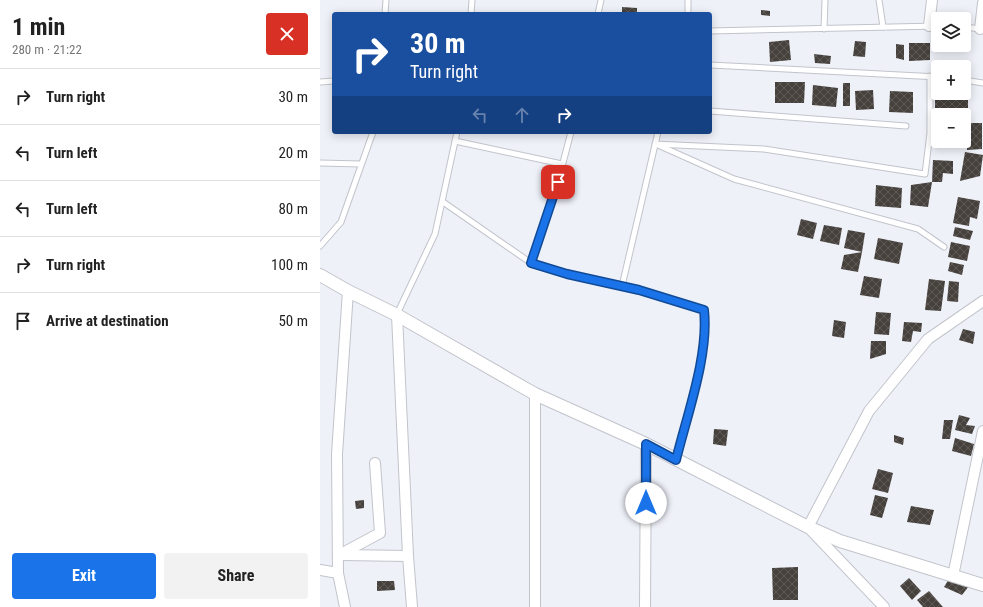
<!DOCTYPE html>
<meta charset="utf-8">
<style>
:root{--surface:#fff;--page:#f2f2f2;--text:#222;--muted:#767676;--line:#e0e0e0;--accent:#1a73e8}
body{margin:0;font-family:"Roboto Condensed",sans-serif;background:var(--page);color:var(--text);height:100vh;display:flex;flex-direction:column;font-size:15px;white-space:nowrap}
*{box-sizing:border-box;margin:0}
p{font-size:13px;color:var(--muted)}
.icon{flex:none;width:22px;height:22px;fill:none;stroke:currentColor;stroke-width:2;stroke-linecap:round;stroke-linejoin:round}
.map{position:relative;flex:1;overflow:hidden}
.details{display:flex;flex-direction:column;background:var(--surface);width:320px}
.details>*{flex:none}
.hud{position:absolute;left:12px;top:12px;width:380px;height:122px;border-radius:4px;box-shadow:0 2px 10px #0003;background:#1a4fa0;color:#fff;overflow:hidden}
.controls{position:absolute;left:611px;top:12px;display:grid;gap:8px}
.controls a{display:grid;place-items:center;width:40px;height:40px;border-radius:4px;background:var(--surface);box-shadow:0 2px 10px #0003;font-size:20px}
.pin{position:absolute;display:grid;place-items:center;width:34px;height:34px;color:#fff;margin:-17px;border-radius:8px;box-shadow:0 2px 6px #0006}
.me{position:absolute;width:44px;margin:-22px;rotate:0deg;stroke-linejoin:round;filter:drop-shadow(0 0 3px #0008)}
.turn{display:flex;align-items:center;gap:14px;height:84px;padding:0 12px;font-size:18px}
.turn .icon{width:52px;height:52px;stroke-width:2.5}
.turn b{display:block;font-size:28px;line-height:34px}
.lanes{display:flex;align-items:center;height:38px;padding:0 12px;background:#0003;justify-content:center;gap:20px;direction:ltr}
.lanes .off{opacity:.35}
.round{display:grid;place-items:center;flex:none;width:42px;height:42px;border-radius:4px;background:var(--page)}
.overview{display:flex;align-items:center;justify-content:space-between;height:68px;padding:0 12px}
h1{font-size:24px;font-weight:700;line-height:30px}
.button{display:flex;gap:8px;margin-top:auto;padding:8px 12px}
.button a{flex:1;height:46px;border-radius:4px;background:var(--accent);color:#fff;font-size:16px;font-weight:700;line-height:46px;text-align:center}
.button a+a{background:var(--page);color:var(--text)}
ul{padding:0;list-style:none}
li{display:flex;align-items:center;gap:12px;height:56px;padding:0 12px;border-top:1px solid var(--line)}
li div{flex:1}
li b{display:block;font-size:15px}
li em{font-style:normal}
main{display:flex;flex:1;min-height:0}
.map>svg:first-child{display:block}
.building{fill:url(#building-cross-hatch)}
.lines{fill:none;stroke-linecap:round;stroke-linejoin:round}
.service-casing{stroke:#c2c4cb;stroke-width:7}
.minor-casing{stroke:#c2c4cb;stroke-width:12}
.tertiary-casing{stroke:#c2c4cb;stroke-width:14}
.service{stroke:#fff;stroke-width:5}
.minor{stroke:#fff;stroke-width:10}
.tertiary{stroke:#fff;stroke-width:12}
.route-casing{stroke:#114b97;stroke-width:10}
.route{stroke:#1a73e8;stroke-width:7}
</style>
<main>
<section class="details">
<div class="overview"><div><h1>1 min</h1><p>280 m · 21:22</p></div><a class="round" style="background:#d93025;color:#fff"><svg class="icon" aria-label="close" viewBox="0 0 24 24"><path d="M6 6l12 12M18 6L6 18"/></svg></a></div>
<ul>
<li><svg class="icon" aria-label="right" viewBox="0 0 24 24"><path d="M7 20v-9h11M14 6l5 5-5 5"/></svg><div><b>Turn right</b></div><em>30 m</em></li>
<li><svg class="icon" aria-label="left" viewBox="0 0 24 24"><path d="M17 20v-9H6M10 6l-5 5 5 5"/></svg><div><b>Turn left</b></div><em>20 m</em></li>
<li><svg class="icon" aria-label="left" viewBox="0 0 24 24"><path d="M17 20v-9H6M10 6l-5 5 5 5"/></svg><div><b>Turn left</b></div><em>80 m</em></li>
<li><svg class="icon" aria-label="right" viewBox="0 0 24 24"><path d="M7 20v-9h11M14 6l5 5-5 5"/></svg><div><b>Turn right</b></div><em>100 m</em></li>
<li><svg class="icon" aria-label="arrive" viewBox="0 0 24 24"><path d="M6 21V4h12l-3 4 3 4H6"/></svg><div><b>Arrive at destination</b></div><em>50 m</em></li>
</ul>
<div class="button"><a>Exit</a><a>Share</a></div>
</section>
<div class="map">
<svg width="663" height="607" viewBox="0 0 663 607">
<defs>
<pattern id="building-cross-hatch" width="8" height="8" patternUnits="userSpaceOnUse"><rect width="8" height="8" fill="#46413c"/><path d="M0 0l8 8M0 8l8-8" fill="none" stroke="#5f5b57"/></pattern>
</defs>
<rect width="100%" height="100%" fill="#eff1f9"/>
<g class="building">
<polygon points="302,7 317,8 317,14 302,14"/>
<polygon points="441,10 450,11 450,16 441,15"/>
<polygon points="469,40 471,60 450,62 449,42"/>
<polygon points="535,41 546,42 545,57 533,56"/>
<polygon points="589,43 610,43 610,60 589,61"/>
<polygon points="576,44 584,45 584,60 576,58"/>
<polygon points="494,54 511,56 510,64 495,63"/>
<polygon points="455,82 485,82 484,103 455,103"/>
<rect x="523" y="83" width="7" height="23"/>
<polygon points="493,85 518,88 516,107 492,105"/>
<polygon points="553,90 554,109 536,110 535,91"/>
<polygon points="615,90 618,90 618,93 644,93 644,90 648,90 648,111 615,111"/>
<polygon points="570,91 593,92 593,113 569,112"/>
<polygon points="616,114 618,114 618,129 614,129"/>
<polygon points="647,123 662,123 662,149 647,150"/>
<polygon points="645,152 663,155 660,176 640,181"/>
<polygon points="613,160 633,161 633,174 623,173 622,182 612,182"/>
<polygon points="612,182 608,207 590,205 591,185"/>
<polygon points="556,185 582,188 581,208 555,206"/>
<polygon points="638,197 660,201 657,219 650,217 649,226 633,223"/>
<polygon points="481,219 497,223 493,239 477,235"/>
<polygon points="504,225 522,228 519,245 500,241"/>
<polygon points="635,227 653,231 650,240 633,236"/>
<polygon points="528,230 545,233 542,252 524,248"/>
<polygon points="558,238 583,243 579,264 554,259"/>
<polygon points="631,242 650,246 647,261 628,257"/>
<polygon points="542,252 538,272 521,269 524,255"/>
<polygon points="630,262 644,265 642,275 628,271"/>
<polygon points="544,276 562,279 559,298 540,295"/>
<polygon points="609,279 625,281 621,311 605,310"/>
<polygon points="629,281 639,282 638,302 627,301"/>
<polygon points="556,312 571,313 569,335 554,334"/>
<polygon points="514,320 526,322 524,338 512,336"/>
<polygon points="584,322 602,323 601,332 593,331 591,342 582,341"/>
<polygon points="643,329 655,332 653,344 639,340"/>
<polygon points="551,341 566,341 566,354 550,359"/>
<polygon points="639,415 650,418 646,425 655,426 652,434 635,430"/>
<polygon points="624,420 633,420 630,439 622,439"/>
<polygon points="394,429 408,430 406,446 393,444"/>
<polygon points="574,435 584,438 583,445 574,442"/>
<polygon points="635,438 654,444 651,456 632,451"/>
<polygon points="558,469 573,473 568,493 552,489"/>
<polygon points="555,495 568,498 562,518 550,515"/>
<polygon points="44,500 44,508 36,509 35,501"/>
<polygon points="591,506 614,510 610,525 587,522"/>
<polygon points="478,567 478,600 453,600 452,568"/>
<polygon points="589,578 601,591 592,600 580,586"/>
<polygon points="629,579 649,586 642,595 624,587"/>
<polygon points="57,581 74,581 75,590 57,591"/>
<polygon points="609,591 623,607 603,607 597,600"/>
</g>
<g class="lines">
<defs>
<g id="service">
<polyline points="559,0 563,27"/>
<polyline points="65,14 66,0"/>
<polyline points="151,14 152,0"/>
<polyline points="278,14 281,0"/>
<polyline points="368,14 368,0"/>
<polyline points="644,27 661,29"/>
<polyline points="504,29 505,0"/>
<polyline points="390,31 618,26"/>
<polyline points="390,65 618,77"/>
<polyline points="644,80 663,83"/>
<polyline points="0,82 14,81"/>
<polyline points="390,111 586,126"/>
<polyline points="135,141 242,164"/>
<polyline points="335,144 444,149 605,174 610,133 610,76"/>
<polyline points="338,145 414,179 598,229 624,247"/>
<polyline points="0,163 41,164"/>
<path d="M123 202 211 263 247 274 319 290 385 311C389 355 368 415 357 459"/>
<polyline points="0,246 21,222 53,132"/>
<polyline points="211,263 238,182 251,132"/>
<polyline points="302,286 338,132"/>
<polyline points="77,314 115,234 137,132"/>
</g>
<g id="minor">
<polyline points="609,26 612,0"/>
<polyline points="660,29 663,3"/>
<polyline points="77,315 88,556 92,607"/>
<polyline points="19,555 60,533 55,463"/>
<polyline points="21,555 88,556"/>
<polyline points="0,570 18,573"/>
<polyline points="633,576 663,431"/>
<polyline points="25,607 18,573 17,454 28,291"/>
<polyline points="215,607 215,394"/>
<polyline points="325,607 326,444"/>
<polyline points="564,607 488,527 549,411 608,339 663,301"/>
</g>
<polyline id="tertiary" points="0,275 28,291 77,315 215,394 326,444 488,527 520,541 663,585"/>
</defs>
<use href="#service" class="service-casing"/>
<use href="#minor" class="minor-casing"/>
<use href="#tertiary" class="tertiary-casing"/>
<use href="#service" class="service"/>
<use href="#minor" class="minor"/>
<use href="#tertiary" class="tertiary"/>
</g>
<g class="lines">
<defs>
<path id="route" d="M238 182 211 263 247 274 319 290 384 310C389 355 367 415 356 460L326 444V503"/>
</defs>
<use href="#route" class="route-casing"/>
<use href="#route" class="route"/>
</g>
</svg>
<div class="controls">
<a><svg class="icon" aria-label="layers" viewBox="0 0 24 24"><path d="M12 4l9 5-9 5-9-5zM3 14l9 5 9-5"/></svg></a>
<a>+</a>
<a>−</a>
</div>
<div class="pin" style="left:238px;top:182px;background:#d93025"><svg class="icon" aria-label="arrive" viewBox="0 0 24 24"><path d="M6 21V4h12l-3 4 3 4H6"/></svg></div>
<svg class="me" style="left:326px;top:503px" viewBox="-20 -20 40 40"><circle r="19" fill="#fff"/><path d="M0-13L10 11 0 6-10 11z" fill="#1a73e8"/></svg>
<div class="hud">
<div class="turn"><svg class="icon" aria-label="right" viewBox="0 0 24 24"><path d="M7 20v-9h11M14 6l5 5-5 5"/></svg><div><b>30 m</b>Turn right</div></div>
<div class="lanes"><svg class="icon off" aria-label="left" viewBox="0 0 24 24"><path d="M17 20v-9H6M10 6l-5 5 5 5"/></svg><svg class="icon off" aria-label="ahead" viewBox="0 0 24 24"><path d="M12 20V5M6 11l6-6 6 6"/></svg><svg class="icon" aria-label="right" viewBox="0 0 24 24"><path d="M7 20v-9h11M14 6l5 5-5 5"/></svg></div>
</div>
</div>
</main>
